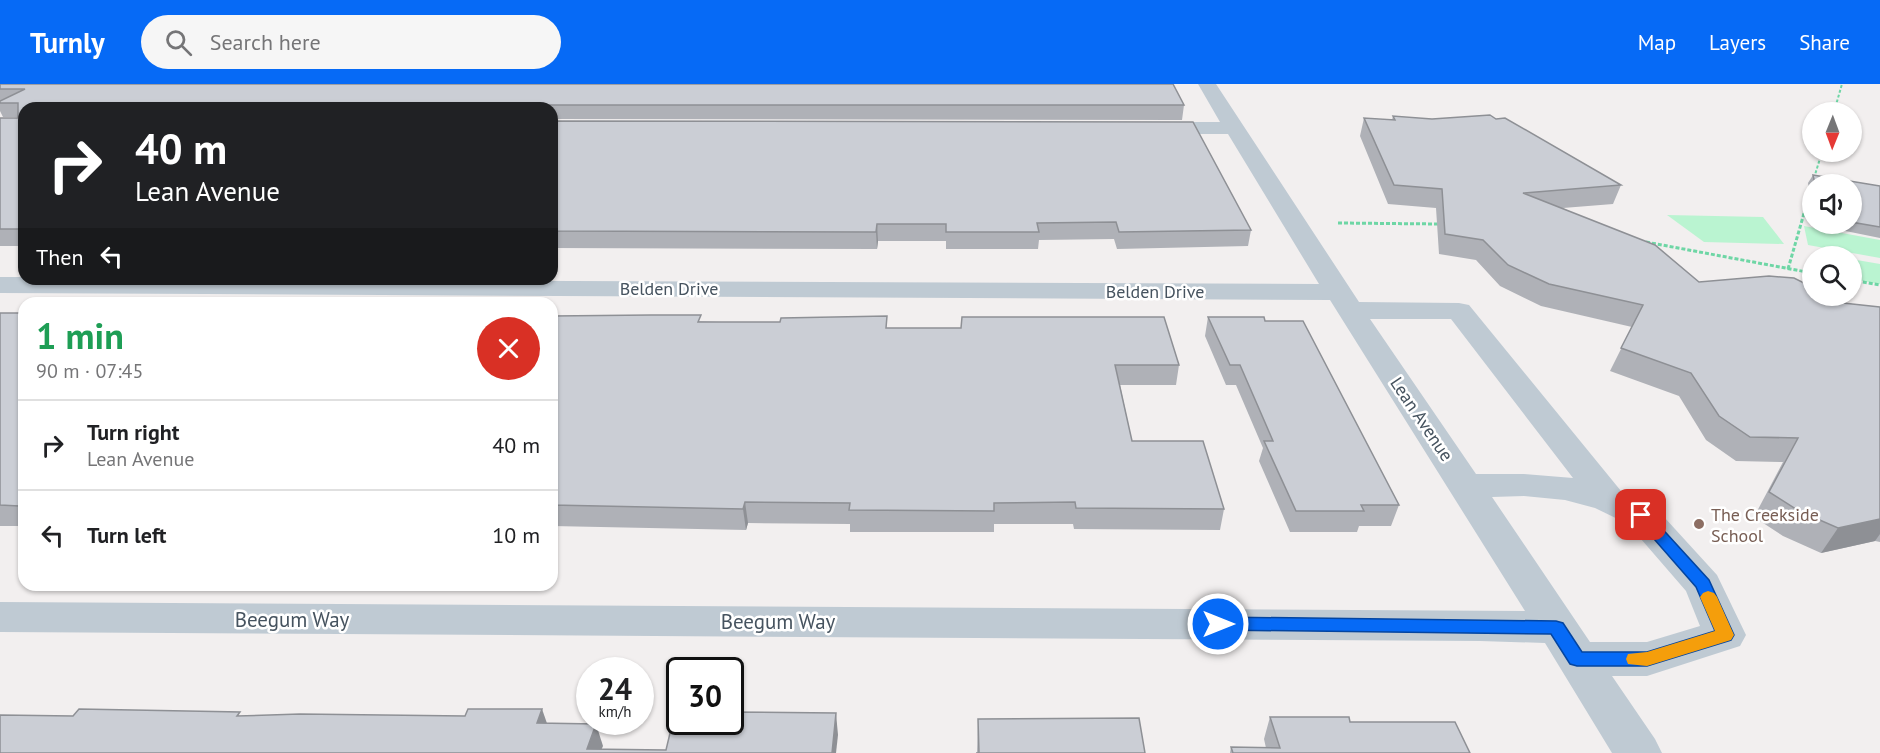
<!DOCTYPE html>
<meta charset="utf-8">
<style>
:root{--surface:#fff;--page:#f6f6f6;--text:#202124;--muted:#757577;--line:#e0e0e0;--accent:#066af6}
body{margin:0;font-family:"PT Sans",sans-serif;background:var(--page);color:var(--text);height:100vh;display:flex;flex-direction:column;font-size:22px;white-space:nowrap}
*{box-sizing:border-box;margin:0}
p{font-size:20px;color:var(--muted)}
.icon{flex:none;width:33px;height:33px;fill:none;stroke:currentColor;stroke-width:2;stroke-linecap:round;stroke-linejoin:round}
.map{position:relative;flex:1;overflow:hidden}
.side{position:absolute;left:18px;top:213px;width:540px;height:294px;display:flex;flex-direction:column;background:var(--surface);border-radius:18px;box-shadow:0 2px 4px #0004}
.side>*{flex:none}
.banner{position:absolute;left:18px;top:18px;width:540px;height:183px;border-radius:18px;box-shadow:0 2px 4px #0004;background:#202124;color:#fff;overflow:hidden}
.needle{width:39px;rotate:181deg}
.controls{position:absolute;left:1802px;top:18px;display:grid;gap:12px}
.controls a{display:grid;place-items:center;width:60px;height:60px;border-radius:50%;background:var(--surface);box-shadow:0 2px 4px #0004;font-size:30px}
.speed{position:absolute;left:576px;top:573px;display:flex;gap:12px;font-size:30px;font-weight:700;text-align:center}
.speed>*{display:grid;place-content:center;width:78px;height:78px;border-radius:50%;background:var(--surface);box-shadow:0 2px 4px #0004;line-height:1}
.speed small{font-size:15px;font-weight:400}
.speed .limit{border:3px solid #111;border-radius:9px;background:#fff;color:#111}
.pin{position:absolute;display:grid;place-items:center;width:51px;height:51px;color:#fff;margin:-26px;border-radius:12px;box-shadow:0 3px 9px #0006}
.me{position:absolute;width:66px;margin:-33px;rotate:90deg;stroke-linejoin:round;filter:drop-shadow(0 0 4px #0008)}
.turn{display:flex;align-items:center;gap:21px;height:126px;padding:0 18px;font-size:27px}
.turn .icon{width:78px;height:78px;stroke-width:2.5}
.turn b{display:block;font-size:42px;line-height:51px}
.then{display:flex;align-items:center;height:57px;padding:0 18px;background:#0003;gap:12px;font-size:22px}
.round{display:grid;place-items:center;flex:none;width:63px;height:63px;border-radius:32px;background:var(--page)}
.summary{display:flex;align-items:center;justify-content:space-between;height:102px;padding:0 18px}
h1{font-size:36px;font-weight:800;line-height:45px;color:#1e9e55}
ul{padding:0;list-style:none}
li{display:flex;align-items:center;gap:18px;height:90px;padding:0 18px;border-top:2px solid var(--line)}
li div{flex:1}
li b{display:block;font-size:22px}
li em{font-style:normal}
header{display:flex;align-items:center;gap:36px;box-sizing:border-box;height:84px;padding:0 30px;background:var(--accent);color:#fff}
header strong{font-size:28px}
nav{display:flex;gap:33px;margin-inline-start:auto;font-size:21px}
.search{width:420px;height:54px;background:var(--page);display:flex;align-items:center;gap:15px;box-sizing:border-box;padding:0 21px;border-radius:33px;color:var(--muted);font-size:22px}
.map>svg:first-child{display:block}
.green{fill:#baf4d1}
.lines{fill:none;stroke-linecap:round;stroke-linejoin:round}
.path-far1{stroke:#6ed6a5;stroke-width:2;stroke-dasharray:3 2;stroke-linecap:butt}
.path{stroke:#6ed6a5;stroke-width:3;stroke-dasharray:4 2;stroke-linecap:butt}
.minor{fill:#bfcad3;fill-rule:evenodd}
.wall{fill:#afb1b7}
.shaded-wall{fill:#8e9095}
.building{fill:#cbced5;stroke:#8e9095;stroke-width:1.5}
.route{fill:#066af6;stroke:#0445a0;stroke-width:1.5}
.slow{fill:#f59e0b}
.education-dot{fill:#8d6e63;stroke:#fff;stroke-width:2}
.labels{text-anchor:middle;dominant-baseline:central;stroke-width:5;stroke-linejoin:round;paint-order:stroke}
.street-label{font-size:18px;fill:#46535f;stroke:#fff}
.education-label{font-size:18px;fill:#785e54;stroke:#fff;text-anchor:start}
.near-street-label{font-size:21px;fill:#46535f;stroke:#fff}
</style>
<header>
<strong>Turnly</strong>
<div class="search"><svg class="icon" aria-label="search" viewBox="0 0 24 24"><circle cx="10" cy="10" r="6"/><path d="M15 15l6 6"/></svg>Search here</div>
<nav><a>Map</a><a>Layers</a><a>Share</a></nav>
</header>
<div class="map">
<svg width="1880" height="669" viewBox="0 0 1880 669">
<rect width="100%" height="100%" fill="#f2efef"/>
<g class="green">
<polygon points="1667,131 1763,133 1784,160 1704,158"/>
<polygon points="1804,142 1880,156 1880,174 1808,161"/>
<polygon points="1851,175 1880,180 1880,200 1851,195"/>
</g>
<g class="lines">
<g class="path-far1">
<polyline points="1834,28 1842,0"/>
<polyline points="1814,94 1822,68"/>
<polyline points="1809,114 1812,102"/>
</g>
<g class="path">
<polyline points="1338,139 1440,140"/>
<polyline points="1646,158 1812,189"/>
<polyline points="1788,185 1809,112"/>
<polyline points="1851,196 1880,201"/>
</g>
<path class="minor" d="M1198 0H1216L1359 218 1459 219 1469 221 1621 407 1654 422 1717 491 1746 551 1740 562 1647 592H1612L1655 655 1662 669H1612L1545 559 1480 557 0 548V518L1525 527 1330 216 0 209V193H24V195L1319 200 1228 50H1151L1144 48 1141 44 1144 40 1151 38H1220ZM1370 235H1451L1573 394 1524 390H1476ZM1524 412 1565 416 1595 424 1628 440 1686 507 1700 542 1647 558H1590L1492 413Z"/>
</g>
<g class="wall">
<polygon points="0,0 1184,21 1182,36 552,35 552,24 24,24 24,162 0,162 0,34 18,34 18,33 3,33 0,27"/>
<polygon points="1393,32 1621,101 1613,120 1563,124 1699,198 1843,219 1880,223 1880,458 1875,457 1821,469 1783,452 1754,433 1783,378 1736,377 1706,356 1679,312 1610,287 1632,243 1541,222 1500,202 1476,176 1439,170 1436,124 1388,120 1360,52 1364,34 1392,36"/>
<polygon points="552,37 1251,146 1248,162 1117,165 1114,155 1039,156 1038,165 946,165 946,157 878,157 877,165 552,164"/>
<polygon points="1813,91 1880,102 1880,154 1816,141 1815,140 1851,140 1851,100 1812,100 1812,120 1808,99"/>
<rect x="0" y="229" width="24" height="213"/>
<polygon points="552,232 887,244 1179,281 1176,301 1120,301 1132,357 1224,425 1220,446 1074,445 1073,440 994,440 994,448 850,448 850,440 748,439 746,446 552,442"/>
<polygon points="1208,233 1265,237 1399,421 1391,442 1359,442 1357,448 1290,448 1259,377 1263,364 1236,301 1226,301 1205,252"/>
<polygon points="1270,633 1350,638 1470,669 1230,669 1231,663 1266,664 1264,655"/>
<polygon points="978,635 1145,669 977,669"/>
</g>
<g class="shaded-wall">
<polygon points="877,140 878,157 877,165 876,148"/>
<polygon points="24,417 24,429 19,422"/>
<polygon points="745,418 748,439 746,446 743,425"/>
<polygon points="1880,435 1880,450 1875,457 1821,469 1838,444"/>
<polygon points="542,625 550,648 537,639"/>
<polygon points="836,629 838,651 836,669 832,669"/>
<polygon points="596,640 603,662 600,669 587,665"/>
</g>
<g class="building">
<polygon points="0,0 1173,0 1184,21 549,21 546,24 24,24 24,145 0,145 0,34 18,34 18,19 0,19 0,17 25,5 0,5"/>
<polygon points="1490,31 1496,35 1505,34 1621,101 1523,109 1655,161 1699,198 1769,192 1794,194 1812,203 1812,212 1829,212 1843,219 1880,223 1880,435 1838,444 1799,427 1769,408 1798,354 1750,353 1719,332 1691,289 1621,264 1643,221 1549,200 1508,181 1483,156 1445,150 1442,105 1394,101 1364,34 1395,36 1393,32 1432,35"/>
<polygon points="552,37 1193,38 1251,146 1119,148 1116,138 1037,139 1039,148 946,148 946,140 877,140 876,148 552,147"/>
<polygon points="1813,91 1880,102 1880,143 1851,138 1851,100 1815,100"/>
<polygon points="0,229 24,229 24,417 19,422 0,421"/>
<polygon points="651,231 701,231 698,238 780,238 781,234 887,232 886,244 961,244 962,233 1164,233 1179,281 1115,281 1132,357 1203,357 1224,425 1076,424 1075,418 994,419 994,427 849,426 850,419 745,418 743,425 552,421 552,232"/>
<polygon points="1208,233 1264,233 1265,237 1303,237 1399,421 1361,421 1364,427 1296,427 1264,357 1273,357 1240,281 1230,281"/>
<polygon points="79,625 240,628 237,632 300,630 465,632 468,625 542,625 537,639 596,640 587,665 666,666 675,628 680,628 680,638 730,638 730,628 836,629 832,669 0,669 0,631 73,632"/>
<polygon points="1270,633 1349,633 1350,638 1455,638 1470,669 1233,669 1231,663 1280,664"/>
<polygon points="1139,634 1145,669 976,669 979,669 978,635"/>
</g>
<polygon class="route" points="1641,426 1646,427 1709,496 1734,551 1731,556 1647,582 1577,582 1570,580 1551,550 1218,546 1211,544 1209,540 1211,535 1218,533 1556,537 1563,539 1582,568 1647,568 1715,547 1696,503 1633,431"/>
<polygon class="slow" points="1708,507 1714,509 1717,513 1734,551 1731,556 1647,582 1628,580 1626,575 1628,570 1647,568 1715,547 1700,513 1703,509"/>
<circle class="education-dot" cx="1699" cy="440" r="6"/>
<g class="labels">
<g class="street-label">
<text x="669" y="204">Belden Drive</text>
<text x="1155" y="207">Belden Drive</text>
<text transform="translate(1422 335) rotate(56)">Lean Avenue</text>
</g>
<g class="education-label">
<text x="1711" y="430">The Creekside<tspan x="1711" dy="21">School</tspan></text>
</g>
<g class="near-street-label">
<text x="292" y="535">Beegum Way</text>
<text x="778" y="537">Beegum Way</text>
</g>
</g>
</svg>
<div class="controls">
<a><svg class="needle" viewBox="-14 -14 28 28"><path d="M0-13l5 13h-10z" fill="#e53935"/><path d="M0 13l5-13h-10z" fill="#757577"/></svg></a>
<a><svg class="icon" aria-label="sound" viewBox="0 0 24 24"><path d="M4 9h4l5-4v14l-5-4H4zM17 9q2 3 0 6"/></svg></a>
<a><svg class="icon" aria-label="search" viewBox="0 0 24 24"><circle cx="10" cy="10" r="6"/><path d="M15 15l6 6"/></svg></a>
</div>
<div class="speed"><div>24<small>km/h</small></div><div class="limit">30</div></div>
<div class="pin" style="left:1641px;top:431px;background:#d93025"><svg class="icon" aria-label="arrive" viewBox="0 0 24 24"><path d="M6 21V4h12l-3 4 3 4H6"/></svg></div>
<svg class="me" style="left:1218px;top:540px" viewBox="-20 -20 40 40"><circle r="17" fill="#066af6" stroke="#fff" stroke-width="3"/><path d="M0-11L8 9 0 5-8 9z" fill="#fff"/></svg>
<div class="banner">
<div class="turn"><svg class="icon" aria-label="right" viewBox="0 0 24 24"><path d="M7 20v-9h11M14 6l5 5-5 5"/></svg><div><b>40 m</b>Lean Avenue</div></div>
<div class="then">Then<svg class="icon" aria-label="left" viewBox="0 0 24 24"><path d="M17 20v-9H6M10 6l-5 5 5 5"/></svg></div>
</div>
<section class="side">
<div class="summary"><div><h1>1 min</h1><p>90 m · 07:45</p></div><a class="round" style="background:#d93025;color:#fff"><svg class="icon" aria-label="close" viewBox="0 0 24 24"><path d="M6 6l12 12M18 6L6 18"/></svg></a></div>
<ul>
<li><svg class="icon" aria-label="right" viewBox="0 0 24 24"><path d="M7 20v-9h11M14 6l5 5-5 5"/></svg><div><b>Turn right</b><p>Lean Avenue</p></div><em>40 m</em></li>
<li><svg class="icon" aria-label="left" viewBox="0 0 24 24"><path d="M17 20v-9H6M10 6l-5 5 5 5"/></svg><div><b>Turn left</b></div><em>10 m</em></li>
</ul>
</section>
</div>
